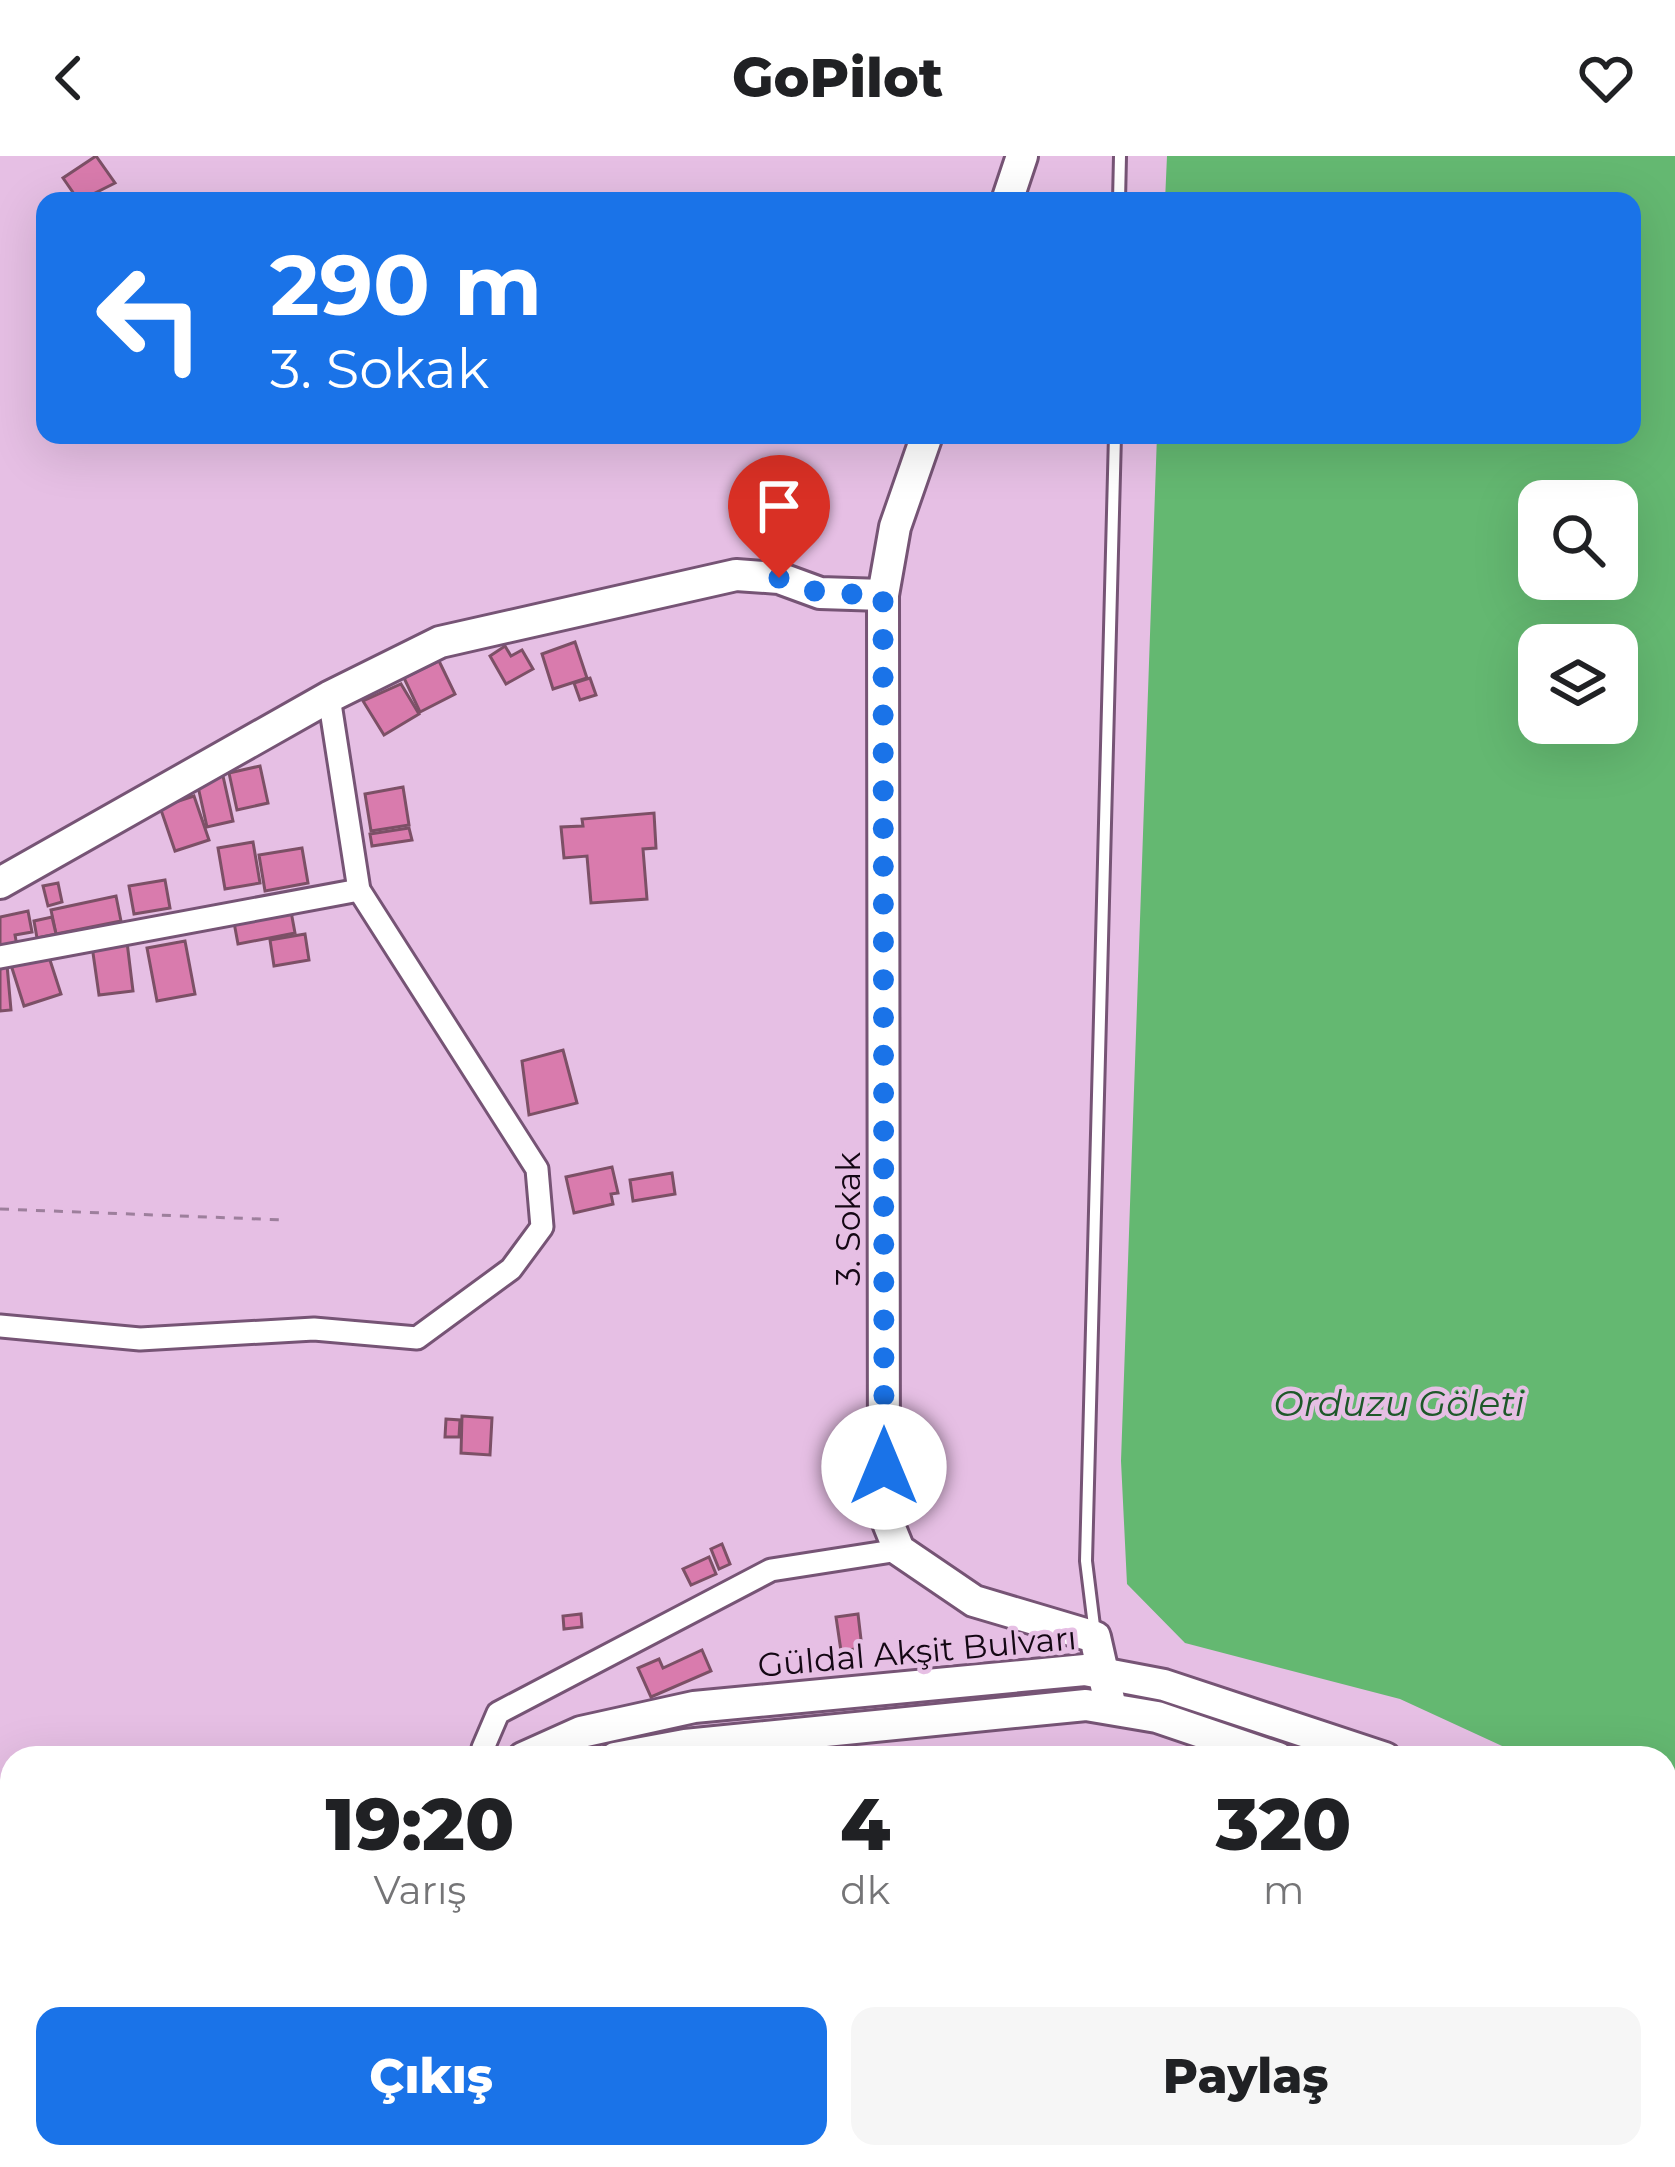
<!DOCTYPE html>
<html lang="tr">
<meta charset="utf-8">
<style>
:root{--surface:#fff;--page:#f6f6f6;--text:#202124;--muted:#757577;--accent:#1a73e8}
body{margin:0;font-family:Montserrat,sans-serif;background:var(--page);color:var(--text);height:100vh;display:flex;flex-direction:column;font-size:45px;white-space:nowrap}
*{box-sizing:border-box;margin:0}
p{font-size:39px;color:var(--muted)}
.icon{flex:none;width:66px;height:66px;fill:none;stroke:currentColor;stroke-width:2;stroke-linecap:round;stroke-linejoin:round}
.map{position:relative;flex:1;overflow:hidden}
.drawer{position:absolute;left:0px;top:1590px;width:1677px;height:423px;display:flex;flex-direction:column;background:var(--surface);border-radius:36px 36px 0 0;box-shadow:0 12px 48px #0002}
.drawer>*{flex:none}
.guide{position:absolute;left:36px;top:36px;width:1605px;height:252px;border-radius:24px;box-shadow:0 12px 48px #0002;background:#1a73e8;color:#fff;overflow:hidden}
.controls{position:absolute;left:1518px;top:324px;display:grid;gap:24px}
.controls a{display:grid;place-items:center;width:120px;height:120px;border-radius:24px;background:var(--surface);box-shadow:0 12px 48px #0002;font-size:60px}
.pin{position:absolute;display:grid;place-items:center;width:102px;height:102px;color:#fff;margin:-123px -51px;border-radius:50% 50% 50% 0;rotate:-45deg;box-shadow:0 0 12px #0007}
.pin .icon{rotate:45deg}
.me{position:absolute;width:132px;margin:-66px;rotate:0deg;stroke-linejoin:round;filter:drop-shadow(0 0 9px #0008)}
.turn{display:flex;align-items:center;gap:42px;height:252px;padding:0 36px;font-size:54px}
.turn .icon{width:156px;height:156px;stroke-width:2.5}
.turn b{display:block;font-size:84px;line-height:102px}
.eta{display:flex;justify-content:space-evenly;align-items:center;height:204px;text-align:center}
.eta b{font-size:72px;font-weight:800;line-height:84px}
.action{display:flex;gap:24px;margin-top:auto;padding:24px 36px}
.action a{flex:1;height:138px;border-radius:24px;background:var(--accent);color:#fff;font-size:48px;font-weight:800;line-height:138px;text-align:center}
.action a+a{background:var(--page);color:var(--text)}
header{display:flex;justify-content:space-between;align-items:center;height:156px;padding:0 36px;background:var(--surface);font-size:54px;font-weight:800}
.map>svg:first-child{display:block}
.water{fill:#64b871;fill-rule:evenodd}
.building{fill:#d97bad;stroke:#7c5066;stroke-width:3}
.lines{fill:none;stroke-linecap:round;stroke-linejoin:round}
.lane-casing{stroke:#765475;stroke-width:16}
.street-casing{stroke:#765475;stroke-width:27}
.secondary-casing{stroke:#765475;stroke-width:36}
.path{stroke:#9d7f9c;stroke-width:3;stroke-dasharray:9 9;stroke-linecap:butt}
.lane{stroke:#fff;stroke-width:10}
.street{stroke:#fff;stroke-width:21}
.secondary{stroke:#fff;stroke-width:30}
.route{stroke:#1a73e8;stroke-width:21;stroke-dasharray:0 37.8}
.labels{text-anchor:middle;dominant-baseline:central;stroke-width:9;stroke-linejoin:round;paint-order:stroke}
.street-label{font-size:33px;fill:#140714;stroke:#e6bfe4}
.water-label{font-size:36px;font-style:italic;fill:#1d5829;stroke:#e6bfe4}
</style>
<header><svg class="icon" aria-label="back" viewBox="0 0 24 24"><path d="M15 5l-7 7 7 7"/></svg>GoPilot<svg class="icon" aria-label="heart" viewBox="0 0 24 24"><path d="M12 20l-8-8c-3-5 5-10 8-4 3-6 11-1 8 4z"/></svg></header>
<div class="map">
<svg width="1675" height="2011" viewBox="0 0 1675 2011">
<rect width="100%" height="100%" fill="#e6bfe4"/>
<path class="water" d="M1167 0H1675V1644L1665 1641V1602H1528L1400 1543 1185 1487 1127 1428 1121 1305 1157 279H1632V45H1165ZM1539 345H1617V423H1539ZM1539 489H1617V567H1539Z"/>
<g class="building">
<polygon points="96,0 115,27 79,45 63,22"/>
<polygon points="575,486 587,522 553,533 542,498"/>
<polygon points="505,490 511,500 522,494 533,513 506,528 490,500"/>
<polygon points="439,505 455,538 420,556 404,522"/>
<polygon points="590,522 596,539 580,544 574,527"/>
<polygon points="401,528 419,558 384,579 363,545"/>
<polygon points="260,610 268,647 237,654 229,617"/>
<polygon points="223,620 233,665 207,671 197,626"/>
<polygon points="403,631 409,669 371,675 365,638"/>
<polygon points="194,640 209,684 175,695 160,651"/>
<polygon points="654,657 656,692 643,693 647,743 591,747 587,700 564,702 561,671 583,670 582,663"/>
<polygon points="409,672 412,684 372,690 370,678"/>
<polygon points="253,686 260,727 225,733 218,692"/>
<polygon points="302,692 308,727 265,735 259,699"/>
<polygon points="165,724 170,752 134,758 129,730"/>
<polygon points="58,727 62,746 48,750 43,730"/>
<polygon points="116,740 121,765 56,778 51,754"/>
<polygon points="290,750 295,777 238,788 233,761"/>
<polygon points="28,755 32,776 15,779 17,790 0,793 0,761"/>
<polygon points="52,761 56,778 37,782 34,765"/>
<polygon points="305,778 309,804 274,810 270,784"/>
<polygon points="185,785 195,838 157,845 147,792"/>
<polygon points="127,786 133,835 99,839 92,790"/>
<polygon points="48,798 61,838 24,850 11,809"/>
<polygon points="7,809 11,854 0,855 0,810"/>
<polygon points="563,894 577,947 529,959 522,905"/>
<polygon points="612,1011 618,1037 611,1038 613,1048 574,1057 566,1021"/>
<polygon points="672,1017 675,1038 633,1045 630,1024"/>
<polygon points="462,1260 492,1262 490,1299 461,1297"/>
<polygon points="446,1263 460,1264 459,1281 445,1281"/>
<polygon points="722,1388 730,1408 719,1413 711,1393"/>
<polygon points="709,1401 716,1418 691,1429 683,1413"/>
<polygon points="581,1458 582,1471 564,1473 563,1460"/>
<polygon points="858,1458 862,1492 841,1495 836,1461"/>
<polygon points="702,1494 711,1515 651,1541 638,1512 659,1503 663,1512"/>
</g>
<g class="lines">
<defs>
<g id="lane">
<polyline points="1119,45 1120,0"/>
<polyline points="1095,1478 1086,1405 1115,279"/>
</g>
<g id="street">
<polyline points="0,801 359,734"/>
<polyline points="0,1170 140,1183 314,1173 417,1182 511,1113 542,1071 537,1013 359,734 329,541"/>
<polyline points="483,1592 498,1557 771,1414 899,1394"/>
<polyline points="0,1832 12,1822"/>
<polyline points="391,2001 395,2011"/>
</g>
<g id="secondary">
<polyline points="1007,45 1022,0"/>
<polyline points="927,279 895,371 883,439 884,1357 899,1394 974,1445 1095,1481 1111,1552"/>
<polyline points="0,727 329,541 440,486 736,419 779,422 820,437 883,439"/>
<polyline points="523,1602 581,1576 694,1551 1085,1514 1164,1529 1385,1602"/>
<polyline points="615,1602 685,1589 1086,1549 1157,1561 1278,1602"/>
<polyline points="1665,1689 1675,1692"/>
<polyline points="1665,1723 1675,1725"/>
<polyline points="0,1747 12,1747"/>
<polyline points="0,1777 12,1776"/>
</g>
</defs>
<use href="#lane" class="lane-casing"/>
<use href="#street" class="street-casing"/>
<use href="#secondary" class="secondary-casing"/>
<polyline class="path" points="0,1053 285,1064"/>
<use href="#lane" class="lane"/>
<use href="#street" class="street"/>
<use href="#secondary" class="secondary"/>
</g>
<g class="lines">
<polyline class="route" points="779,422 820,437 883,439 884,1311"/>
</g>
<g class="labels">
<g class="street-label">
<text transform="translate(848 1063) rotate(-90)">3. Sokak</text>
<text transform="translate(917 1495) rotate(-5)">Güldal Akşit Bulvarı</text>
</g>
<g class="water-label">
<text x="1399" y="1247">Orduzu Göleti</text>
</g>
</g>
</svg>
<div class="controls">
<a><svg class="icon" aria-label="search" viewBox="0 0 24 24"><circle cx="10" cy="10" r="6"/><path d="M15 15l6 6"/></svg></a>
<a><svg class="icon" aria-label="layers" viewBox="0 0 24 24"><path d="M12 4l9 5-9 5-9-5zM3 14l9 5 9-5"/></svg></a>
</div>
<div class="pin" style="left:779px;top:422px;background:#d93025"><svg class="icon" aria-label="arrive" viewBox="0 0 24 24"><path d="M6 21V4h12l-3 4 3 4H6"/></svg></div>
<svg class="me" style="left:884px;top:1311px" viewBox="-20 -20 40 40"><circle r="19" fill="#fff"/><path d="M0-13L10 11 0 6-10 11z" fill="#1a73e8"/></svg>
<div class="guide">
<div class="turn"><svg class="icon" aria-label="left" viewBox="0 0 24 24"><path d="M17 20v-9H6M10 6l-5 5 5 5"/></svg><div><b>290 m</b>3. Sokak</div></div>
</div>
<section class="drawer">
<div class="eta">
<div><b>19:20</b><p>Varış</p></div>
<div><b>4</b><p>dk</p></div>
<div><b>320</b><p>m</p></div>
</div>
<div class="action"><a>Çıkış</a><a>Paylaş</a></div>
</section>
</div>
